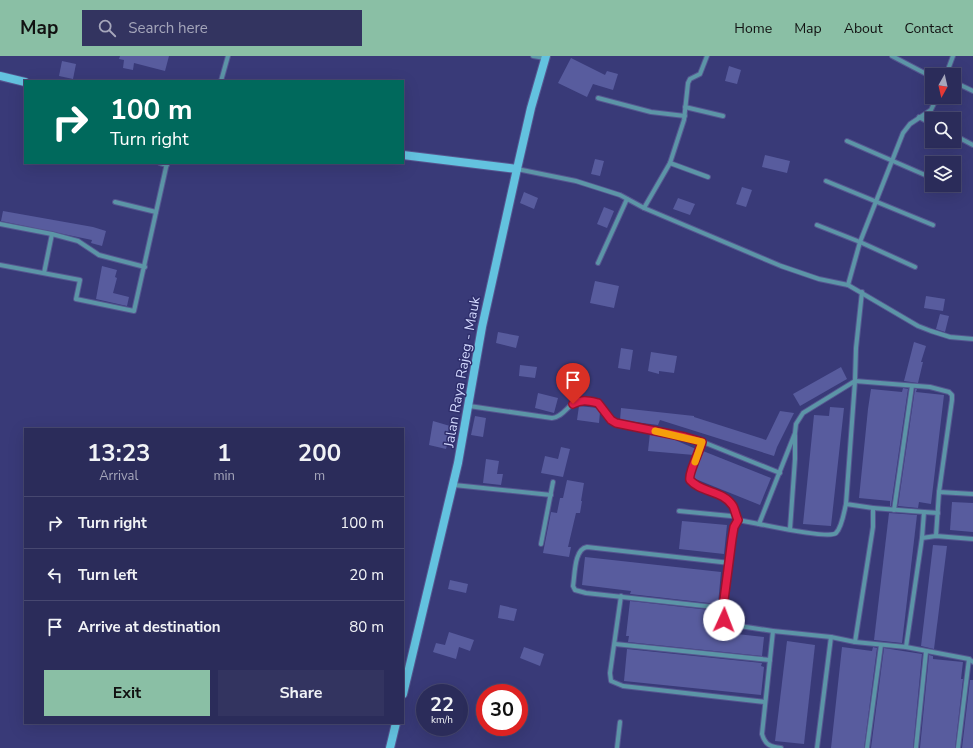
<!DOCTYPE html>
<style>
:root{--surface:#2b2c5a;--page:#333460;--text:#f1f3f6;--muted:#a6a7bb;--line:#474870;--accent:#8abfa5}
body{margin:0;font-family:"Nunito Sans",sans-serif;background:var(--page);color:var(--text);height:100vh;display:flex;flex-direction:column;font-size:15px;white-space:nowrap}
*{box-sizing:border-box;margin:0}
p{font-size:13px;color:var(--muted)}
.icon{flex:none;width:22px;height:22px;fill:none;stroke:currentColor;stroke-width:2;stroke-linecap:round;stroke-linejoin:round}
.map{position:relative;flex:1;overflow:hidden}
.side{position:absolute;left:24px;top:372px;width:380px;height:296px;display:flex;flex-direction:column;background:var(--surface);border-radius:0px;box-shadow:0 4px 16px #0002,0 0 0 1px var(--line)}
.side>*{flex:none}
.top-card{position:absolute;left:24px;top:24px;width:380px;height:84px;border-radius:0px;box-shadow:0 4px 16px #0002,0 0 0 1px var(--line);background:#00695c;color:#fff;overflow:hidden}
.needle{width:26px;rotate:188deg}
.fabs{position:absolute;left:925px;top:12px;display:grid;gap:8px}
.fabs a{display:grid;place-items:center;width:36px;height:36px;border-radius:0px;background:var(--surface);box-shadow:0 4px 16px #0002,0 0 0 1px var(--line);font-size:20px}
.speed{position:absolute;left:416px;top:628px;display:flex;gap:8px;font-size:20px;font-weight:700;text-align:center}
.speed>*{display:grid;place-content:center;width:52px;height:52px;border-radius:50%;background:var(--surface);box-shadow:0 4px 16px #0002,0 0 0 1px var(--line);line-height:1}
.speed small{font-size:10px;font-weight:400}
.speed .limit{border:6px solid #d22;background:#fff;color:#111}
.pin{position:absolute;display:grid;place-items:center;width:34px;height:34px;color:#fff;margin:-41px -17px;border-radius:50% 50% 50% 0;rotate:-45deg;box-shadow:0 0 4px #0007}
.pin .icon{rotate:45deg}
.me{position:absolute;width:44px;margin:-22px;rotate:2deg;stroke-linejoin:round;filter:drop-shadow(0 0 3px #0008)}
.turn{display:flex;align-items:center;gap:14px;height:84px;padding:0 20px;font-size:18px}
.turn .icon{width:52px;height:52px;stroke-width:2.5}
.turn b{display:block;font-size:28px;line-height:34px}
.eta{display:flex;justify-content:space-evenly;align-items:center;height:68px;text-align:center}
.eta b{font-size:24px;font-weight:700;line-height:28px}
.cta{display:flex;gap:8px;margin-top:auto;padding:8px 20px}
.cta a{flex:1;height:46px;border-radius:0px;background:var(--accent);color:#111;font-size:16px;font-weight:700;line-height:46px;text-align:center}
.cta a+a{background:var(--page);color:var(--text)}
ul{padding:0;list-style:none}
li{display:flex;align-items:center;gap:12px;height:52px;padding:0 20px;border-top:1px solid var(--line)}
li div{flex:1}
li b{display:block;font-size:15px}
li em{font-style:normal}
header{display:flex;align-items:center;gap:24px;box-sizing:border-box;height:56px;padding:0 20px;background:var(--accent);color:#111}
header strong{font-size:19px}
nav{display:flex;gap:22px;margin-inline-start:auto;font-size:14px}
.search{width:280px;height:36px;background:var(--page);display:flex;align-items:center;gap:10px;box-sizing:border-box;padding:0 14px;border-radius:0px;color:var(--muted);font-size:15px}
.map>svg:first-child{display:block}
.building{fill:#585c9e}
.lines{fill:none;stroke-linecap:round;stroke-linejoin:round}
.street-casing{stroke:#555690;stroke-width:6}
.secondary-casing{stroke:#555690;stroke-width:10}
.street{stroke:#5c95a7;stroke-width:4}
.secondary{stroke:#63c2df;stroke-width:8}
.route-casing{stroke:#92132f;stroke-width:10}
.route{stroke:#e11d48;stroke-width:7}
.slow{stroke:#f59e0b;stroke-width:7}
.labels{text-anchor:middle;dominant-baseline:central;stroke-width:3;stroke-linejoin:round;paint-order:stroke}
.street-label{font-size:14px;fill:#d2d7fd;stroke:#2f2f6c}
</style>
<header>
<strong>Map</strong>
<div class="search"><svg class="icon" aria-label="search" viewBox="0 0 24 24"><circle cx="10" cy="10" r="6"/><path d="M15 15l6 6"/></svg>Search here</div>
<nav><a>Home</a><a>Map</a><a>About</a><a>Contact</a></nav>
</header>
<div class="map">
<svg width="973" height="692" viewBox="0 0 973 692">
<rect width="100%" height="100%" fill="#393a78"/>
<g class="building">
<polygon points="120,0 169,0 165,15 134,7 133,14 123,12 124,4 119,3"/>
<polygon points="571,2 605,19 607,15 618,18 613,34 593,28 587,41 558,27"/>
<polygon points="62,5 76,8 73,23 59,20"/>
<polygon points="729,10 741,14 737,28 725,25"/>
<polygon points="765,99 790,105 787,117 762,111"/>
<polygon points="595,103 604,105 600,120 591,118"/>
<polygon points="742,131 752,134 746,151 736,148"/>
<polygon points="524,136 538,142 534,153 520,147"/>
<polygon points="678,142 695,148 690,159 673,153"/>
<polygon points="604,151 614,155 607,172 597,168"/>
<polygon points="3,155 93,171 106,175 102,190 91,187 92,184 1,165"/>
<polygon points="102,210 117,214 115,221 117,222 113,237 129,241 127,250 96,243"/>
<polygon points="595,225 619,230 614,252 590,247"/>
<polygon points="926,240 945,243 943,255 924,252"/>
<polygon points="940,258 949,260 945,276 936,273"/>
<polygon points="498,276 519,280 516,292 496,287"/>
<polygon points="914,286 926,290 921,306 923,306 918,327 904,325"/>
<polygon points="621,292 633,294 630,314 618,312"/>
<polygon points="651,296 677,300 674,317 659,315 659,318 648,315"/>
<polygon points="520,309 537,311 535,322 519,320"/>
<polygon points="841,311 847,323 800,350 793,338"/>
<polygon points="903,332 908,333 891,450 890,450 890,445 859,442 868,353 871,333 902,336"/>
<polygon points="915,333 917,333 916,336 944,339 931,448 919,446 918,452 898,450"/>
<polygon points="538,337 558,342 554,357 535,352"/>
<polygon points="579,350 598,352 600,356 599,367 577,364"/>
<polygon points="830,351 844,352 831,470 803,468 814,359 829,360"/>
<polygon points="621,352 694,360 694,361 766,384 780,355 794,357 777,391 774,400 660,364 658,369 620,364"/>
<polygon points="475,360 486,362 483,381 471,379"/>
<polygon points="433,365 450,370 446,384 448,385 446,393 429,389"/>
<polygon points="650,377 668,381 696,393 694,399 648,395"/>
<polygon points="561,391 570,393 563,421 541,417 545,400 558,403"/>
<polygon points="703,395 771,422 760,449 693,422 696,413"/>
<polygon points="486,403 499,405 497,418 503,418 501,429 483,427"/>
<polygon points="567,424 584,427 581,445 582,445 580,457 576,457 568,491 571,491 569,501 543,497 551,456 557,457 560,442 563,442"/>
<polygon points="952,446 973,447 973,476 950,474"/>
<polygon points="889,457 917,459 902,587 874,584"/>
<polygon points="682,465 727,469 724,498 679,493"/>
<polygon points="933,489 947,490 934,593 921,590"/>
<polygon points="585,501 721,516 718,548 630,538 631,535 582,529"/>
<polygon points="450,524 468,528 466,537 448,533"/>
<polygon points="630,545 718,555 717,560 720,561 719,576 764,581 762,600 628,586 629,580 626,580"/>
<polygon points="500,549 517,553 514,565 498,562"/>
<polygon points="449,576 474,584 470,595 459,591 456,603 433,596 436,587 445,589"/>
<polygon points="787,585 815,589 804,688 775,685"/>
<polygon points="524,591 544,598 540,610 520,602"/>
<polygon points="842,591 872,595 873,591 877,592 864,692 831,692"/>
<polygon points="884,592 922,598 913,692 871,692"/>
<polygon points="627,593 762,607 761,610 764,611 761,639 624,625"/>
<polygon points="929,599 933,600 933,603 963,606 961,623 963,623 955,692 920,692"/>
<polygon points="970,624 973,624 973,692 962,692"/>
</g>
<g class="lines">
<defs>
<g id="street">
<polyline points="533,0 545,2"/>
<polyline points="892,0 932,21"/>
<polyline points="946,19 953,0"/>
<polyline points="221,25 228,0"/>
<polyline points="954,26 973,35"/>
<polyline points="598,42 651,56 685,60"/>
<polyline points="685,51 723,60"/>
<polyline points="919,61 932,68"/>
<polyline points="954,79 973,89"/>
<polyline points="847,85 932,122"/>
<polyline points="160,107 167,109"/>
<polyline points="670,107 684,64 688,27 690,23 700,18 707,0"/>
<polyline points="517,113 576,125 620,139 644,152 781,210 819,223 848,229 918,270 931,275 950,281 973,283"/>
<polyline points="826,125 933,169"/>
<polyline points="115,146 156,156"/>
<polyline points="644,152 670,107 708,121"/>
<polyline points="0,168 52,178 78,185 99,199 145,211"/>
<polyline points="817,169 860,186 915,211"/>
<polyline points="598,207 627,143"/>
<polyline points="0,209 80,224 76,243 134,255 167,107"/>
<polyline points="44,217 52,178"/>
<polyline points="848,229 860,186 903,77 910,68 931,54 937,41"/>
<polyline points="862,236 856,292 855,325 803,357 796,368 795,377 759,468 738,464 734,471 723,552 724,564 726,567 733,569 773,575 831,581 855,586 906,591 969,603 973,606"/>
<path d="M469 350 552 362C564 361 568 347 579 345 585 343 592 346 598 347L611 364 616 367 685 381 703 386C700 394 688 418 690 424 701 437 723 434 733 450 735 454 736 460 738 464"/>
<polyline points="703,386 780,417"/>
<polyline points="454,429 551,439"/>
<polyline points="873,452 924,456"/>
<polyline points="894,454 912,330"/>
<polyline points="679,455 731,460 735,457"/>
<path d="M759 468C770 470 830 483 836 477 842 471 844 456 846 448"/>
<polyline points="790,473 795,403 795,379"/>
<polyline points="936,480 939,436 973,438"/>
<polyline points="922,482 924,456 938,457"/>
<polyline points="541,488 553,426"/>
<polyline points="621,540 610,617 611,625 623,630 765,646"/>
<path d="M723 552 586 537 575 534 573 530C575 519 574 493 587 491L730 507"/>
<path d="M773 575 762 678C765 689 771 691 781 692"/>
<polyline points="855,586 873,471 873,452 846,448 855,325 930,331 949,336 952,339 952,344 939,436"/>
<polyline points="615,588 770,604"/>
<polyline points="906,591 922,482 936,480 973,483"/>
<polyline points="617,692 620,666"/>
<polyline points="817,692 831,581"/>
<polyline points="867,692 881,589"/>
<polyline points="916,692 926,596"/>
<polyline points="958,692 969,603"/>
</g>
<g id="secondary">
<polyline points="0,20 25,26"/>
<polyline points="403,99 517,113"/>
<polyline points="403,638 458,407 482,271 517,113 531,52 546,0"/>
<polyline points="390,692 396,667"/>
</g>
</defs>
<use href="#street" class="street-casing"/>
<use href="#secondary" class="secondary-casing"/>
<use href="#street" class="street"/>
<use href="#secondary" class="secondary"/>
</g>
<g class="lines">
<defs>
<path id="route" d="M573 348C582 343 589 345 598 347L611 364 616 367 685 381 702 386C700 394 688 418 690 424 701 437 723 434 733 450 735 454 736 460 738 464L734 471 732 483 722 559 724 564"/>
</defs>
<use href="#route" class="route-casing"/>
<use href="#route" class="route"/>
<polyline class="slow" points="655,375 702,386 695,406"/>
</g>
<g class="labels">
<g class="street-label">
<text transform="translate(462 316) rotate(-80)">Jalan Raya Rajeg - Mauk</text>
</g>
</g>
</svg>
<div class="fabs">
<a><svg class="needle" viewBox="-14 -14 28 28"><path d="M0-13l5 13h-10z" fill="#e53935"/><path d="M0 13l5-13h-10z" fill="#a6a7bb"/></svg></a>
<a><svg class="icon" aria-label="search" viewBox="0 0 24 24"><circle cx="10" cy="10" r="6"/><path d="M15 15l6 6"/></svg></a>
<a><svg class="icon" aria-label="layers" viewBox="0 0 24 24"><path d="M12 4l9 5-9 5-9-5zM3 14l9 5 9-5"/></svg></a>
</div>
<div class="speed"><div>22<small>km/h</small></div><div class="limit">30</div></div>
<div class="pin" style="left:573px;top:348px;background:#d93025"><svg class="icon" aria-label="arrive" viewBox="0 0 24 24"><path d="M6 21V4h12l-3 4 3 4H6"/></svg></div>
<svg class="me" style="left:724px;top:564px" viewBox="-20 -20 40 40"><circle r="19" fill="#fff"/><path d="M0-13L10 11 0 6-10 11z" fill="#e11d48"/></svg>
<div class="top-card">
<div class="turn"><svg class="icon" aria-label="right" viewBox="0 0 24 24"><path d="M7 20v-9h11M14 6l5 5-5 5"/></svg><div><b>100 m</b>Turn right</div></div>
</div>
<section class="side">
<div class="eta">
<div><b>13:23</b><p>Arrival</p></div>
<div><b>1</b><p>min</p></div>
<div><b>200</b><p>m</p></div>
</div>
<ul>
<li><svg class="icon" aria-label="right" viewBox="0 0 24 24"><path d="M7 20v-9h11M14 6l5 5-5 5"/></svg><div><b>Turn right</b></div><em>100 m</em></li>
<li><svg class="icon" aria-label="left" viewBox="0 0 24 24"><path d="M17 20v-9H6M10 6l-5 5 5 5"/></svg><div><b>Turn left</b></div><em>20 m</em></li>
<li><svg class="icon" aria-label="arrive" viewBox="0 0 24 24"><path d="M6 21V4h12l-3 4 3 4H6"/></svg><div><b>Arrive at destination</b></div><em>80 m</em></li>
</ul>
<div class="cta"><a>Exit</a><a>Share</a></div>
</section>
</div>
